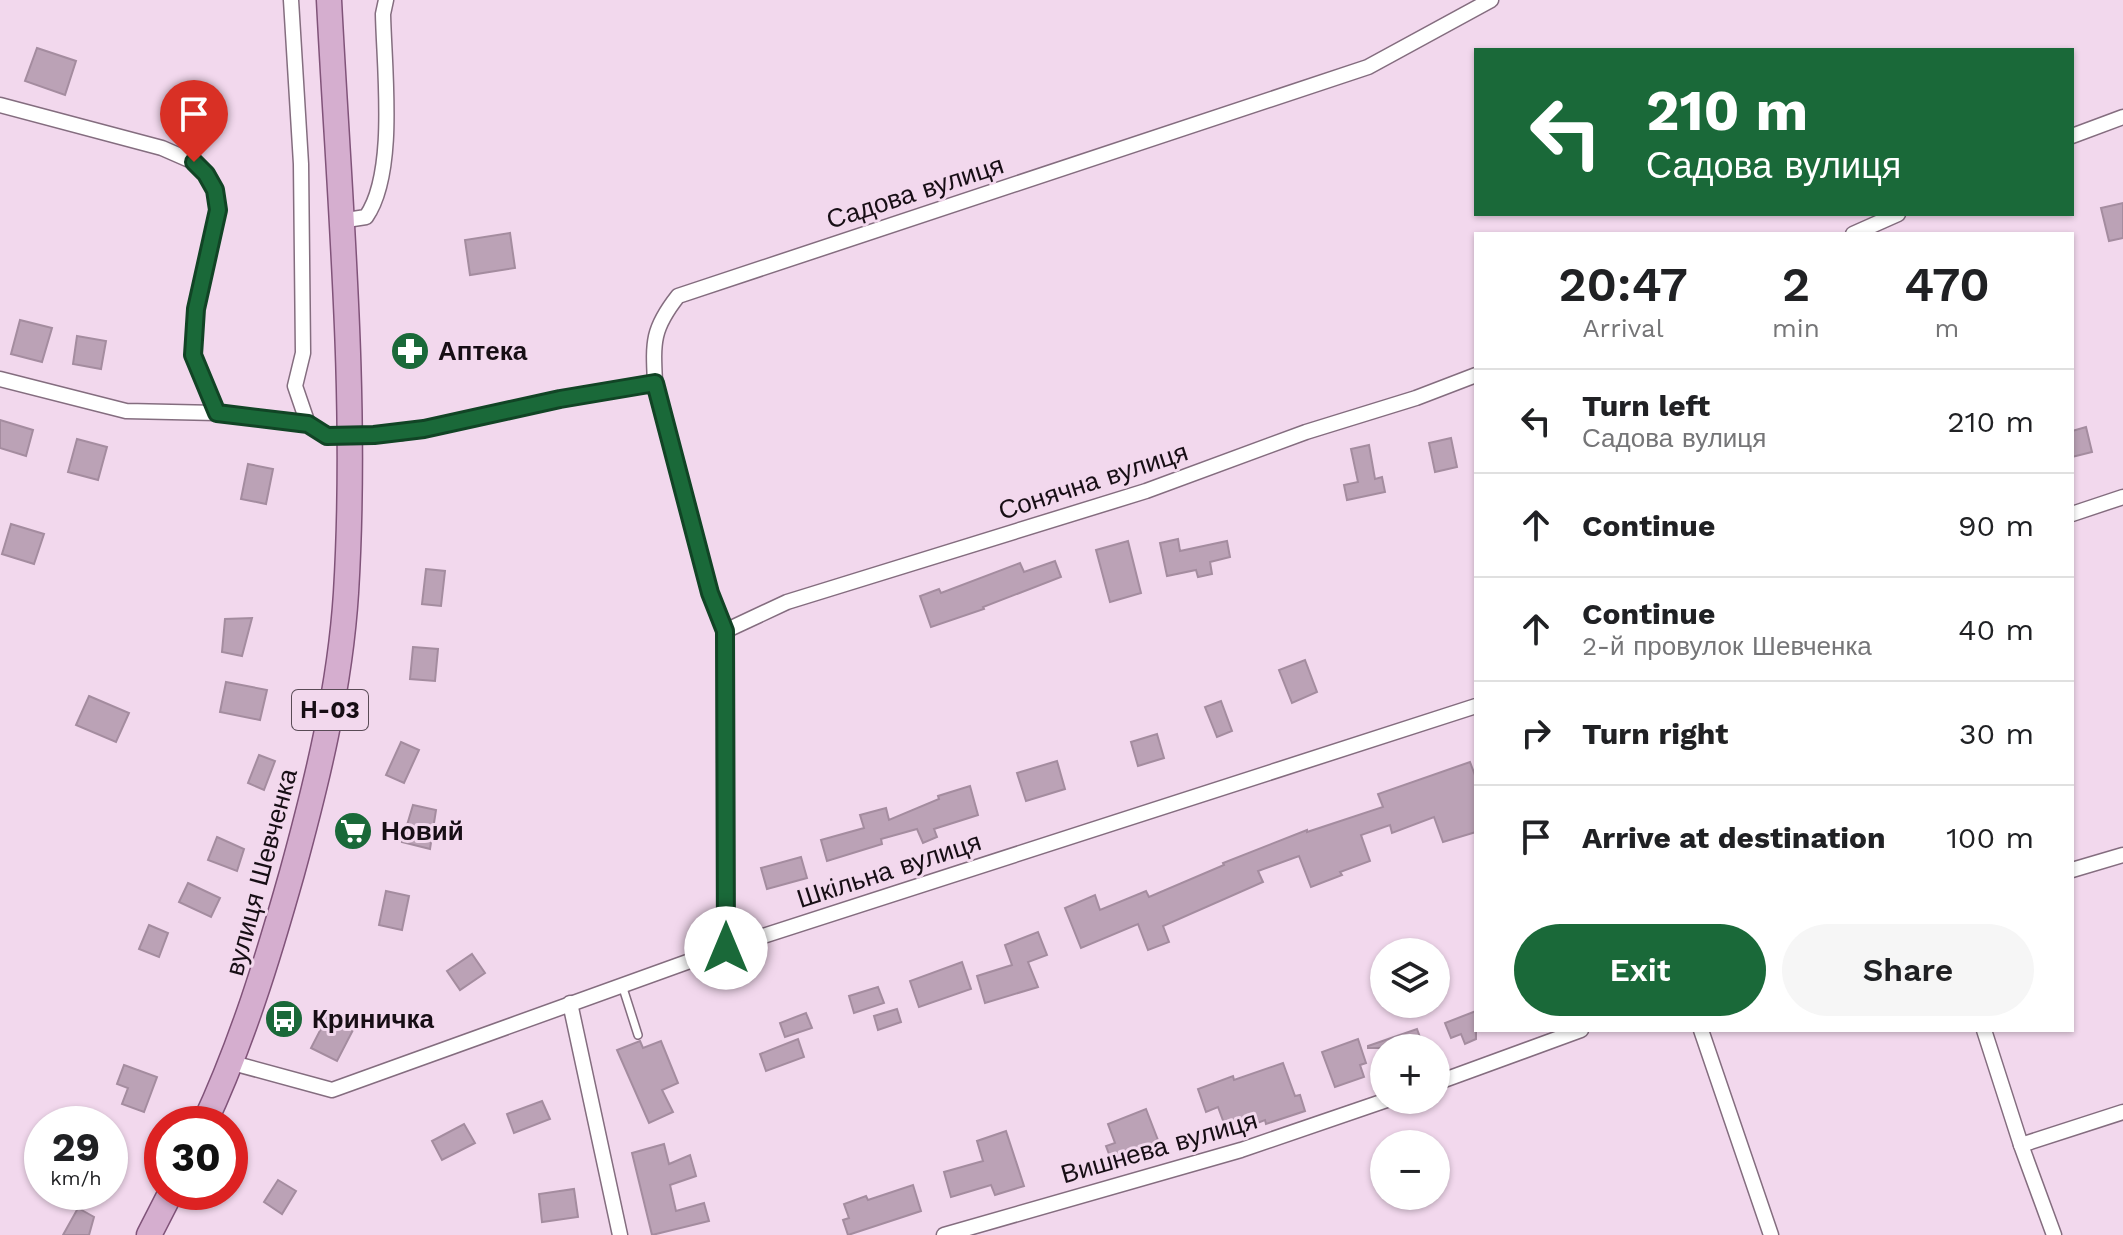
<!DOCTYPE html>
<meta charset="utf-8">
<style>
:root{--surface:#fff;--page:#f6f6f6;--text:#202124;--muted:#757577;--line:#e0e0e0;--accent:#1a6939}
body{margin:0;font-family:"Work Sans",sans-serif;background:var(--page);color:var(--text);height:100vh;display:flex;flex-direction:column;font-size:30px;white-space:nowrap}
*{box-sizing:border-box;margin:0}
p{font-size:26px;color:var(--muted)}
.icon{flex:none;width:44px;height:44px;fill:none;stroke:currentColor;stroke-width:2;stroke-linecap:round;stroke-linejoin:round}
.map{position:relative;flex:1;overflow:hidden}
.panel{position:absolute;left:1474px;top:232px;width:600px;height:800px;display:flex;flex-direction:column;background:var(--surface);border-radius:0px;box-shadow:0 2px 6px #0004}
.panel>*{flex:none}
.top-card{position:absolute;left:1474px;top:48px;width:600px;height:168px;border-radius:0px;box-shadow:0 2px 6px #0004;background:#1a6939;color:#fff;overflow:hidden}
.controls{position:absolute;left:1370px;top:938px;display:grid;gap:16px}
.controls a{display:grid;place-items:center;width:80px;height:80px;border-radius:50%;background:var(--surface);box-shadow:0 2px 6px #0004;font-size:40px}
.speed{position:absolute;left:24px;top:1106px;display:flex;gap:16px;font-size:40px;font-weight:700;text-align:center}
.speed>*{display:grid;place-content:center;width:104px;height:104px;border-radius:50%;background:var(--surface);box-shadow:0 2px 6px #0004;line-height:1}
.speed small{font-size:20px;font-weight:400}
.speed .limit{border:12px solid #d22;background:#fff;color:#111}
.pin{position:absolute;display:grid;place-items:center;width:68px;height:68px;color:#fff;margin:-82px -34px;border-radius:50% 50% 50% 0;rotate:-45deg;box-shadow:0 0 8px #0007}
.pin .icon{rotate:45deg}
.me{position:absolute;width:88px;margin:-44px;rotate:0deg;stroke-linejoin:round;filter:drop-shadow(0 0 6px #0008)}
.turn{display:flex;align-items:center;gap:28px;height:168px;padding:0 40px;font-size:36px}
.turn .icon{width:104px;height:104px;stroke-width:2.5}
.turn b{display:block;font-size:56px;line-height:68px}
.eta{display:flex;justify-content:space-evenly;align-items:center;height:136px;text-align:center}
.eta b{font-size:48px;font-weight:600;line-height:56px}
.cta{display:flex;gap:16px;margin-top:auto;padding:16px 40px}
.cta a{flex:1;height:92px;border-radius:48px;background:var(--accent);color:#fff;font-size:32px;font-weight:600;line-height:92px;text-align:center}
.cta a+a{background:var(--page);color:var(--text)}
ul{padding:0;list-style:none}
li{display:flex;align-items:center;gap:24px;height:104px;padding:0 40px;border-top:2px solid var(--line)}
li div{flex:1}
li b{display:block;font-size:30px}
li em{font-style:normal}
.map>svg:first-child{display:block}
.building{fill:#bba2b6;stroke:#a48c9f;stroke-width:2}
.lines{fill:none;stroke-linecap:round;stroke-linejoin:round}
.service-casing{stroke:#846d7f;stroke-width:10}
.minor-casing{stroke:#846d7f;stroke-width:17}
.primary-casing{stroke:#805379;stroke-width:27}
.service{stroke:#fff;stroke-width:7}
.minor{stroke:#fff;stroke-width:14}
.primary{stroke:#d5aecf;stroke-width:24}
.route-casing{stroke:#114425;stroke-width:20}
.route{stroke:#1a6939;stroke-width:14}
.labels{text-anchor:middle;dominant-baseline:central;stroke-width:6;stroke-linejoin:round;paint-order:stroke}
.shield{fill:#f2d8ed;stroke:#594b56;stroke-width:2}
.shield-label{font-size:24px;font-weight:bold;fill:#170e15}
.street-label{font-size:26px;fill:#170e15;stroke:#f2d8ed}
.poi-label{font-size:26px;font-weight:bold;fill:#170e15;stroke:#f2d8ed;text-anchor:start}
</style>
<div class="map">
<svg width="2123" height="1235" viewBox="0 0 2123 1235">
<rect width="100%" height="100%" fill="#f2d8ed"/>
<g class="building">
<polygon points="37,48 76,61 65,95 25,81"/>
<polygon points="2123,203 2123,238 2109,241 2101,208"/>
<polygon points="510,233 515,268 470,275 465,240"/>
<polygon points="20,320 52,328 42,362 11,354"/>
<polygon points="77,336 106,341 101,369 73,364"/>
<polygon points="0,420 33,430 26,456 0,448"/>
<polygon points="2086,427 2092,452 2072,457 2072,431"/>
<polygon points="1451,438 1457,467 1435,472 1429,443"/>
<polygon points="77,439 107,447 98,480 68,472"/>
<polygon points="1369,445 1375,479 1382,477 1385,492 1347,500 1344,485 1358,482 1351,449"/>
<polygon points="248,464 273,469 266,504 241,499"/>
<polygon points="11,524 44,534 34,564 2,554"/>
<polygon points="1178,539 1180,551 1227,541 1230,557 1210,562 1212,574 1198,577 1196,570 1167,576 1160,543"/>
<polygon points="1128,541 1141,593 1110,602 1096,550"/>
<polygon points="1055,561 1061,577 983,607 984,609 931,627 920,596 939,589 941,593 1020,563 1024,572"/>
<polygon points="426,569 445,571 441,606 422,604"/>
<polygon points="252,618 242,656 222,652 225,619"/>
<polygon points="413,647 438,649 435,681 410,679"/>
<polygon points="1305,660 1317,692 1292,703 1279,670"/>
<polygon points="226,682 267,690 260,720 220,712"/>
<polygon points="89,696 129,713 116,742 76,725"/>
<polygon points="1221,701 1232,731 1217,737 1205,707"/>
<polygon points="1157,734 1164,758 1138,766 1131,742"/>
<polygon points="401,742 419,750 404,783 386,775"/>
<polygon points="259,755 275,761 264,790 248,783"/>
<polygon points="1057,761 1065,789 1026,801 1017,773"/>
<polygon points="1470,762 1476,778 1476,832 1443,842 1434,817 1392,833 1390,825 1361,835 1370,861 1340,872 1342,875 1311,887 1299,856 1258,871 1263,882 1163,926 1169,942 1148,950 1138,924 1081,948 1065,908 1095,895 1100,910 1146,891 1149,897 1224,865 1223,863 1307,830 1307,832 1383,807 1378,794"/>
<polygon points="970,786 978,815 934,829 937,837 923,843 917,829 881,839 882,844 827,861 821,840 864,828 860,815 886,808 889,820 939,799 938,796"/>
<polygon points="413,805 436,810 430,849 402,842"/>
<polygon points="217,837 244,849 237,871 208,860"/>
<polygon points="801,857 807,878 767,889 761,868"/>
<polygon points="188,883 220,898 211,917 179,902"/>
<polygon points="386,891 409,896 402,930 379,925"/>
<polygon points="149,925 168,933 159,957 139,949"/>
<polygon points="1038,932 1047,955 1028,962 1038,987 985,1003 977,976 1012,965 1005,945"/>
<polygon points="472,954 485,973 460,990 447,971"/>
<polygon points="962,962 971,989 919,1007 910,981"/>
<polygon points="878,987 884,1003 854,1013 849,996"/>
<polygon points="897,1009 901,1022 878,1030 874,1016"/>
<polygon points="1476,1011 1476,1039 1465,1044 1461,1034 1451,1038 1445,1023"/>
<polygon points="806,1013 812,1028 785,1037 780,1023"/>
<polygon points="327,1017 353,1030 337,1061 311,1048"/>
<polygon points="1417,1029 1424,1048 1368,1048 1368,1046"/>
<polygon points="798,1039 804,1057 766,1071 760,1054"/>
<polygon points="1358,1039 1366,1063 1360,1065 1364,1077 1335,1087 1322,1052"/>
<polygon points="640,1041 643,1048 661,1041 678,1083 662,1090 673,1112 649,1123 617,1050"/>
<polygon points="1283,1063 1295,1096 1300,1095 1305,1111 1266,1124 1265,1120 1228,1134 1218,1107 1206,1112 1198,1089 1233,1076 1234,1080"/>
<polygon points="124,1065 157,1077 144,1112 122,1104 128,1088 117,1084"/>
<polygon points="542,1101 550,1119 514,1133 507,1114"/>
<polygon points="1146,1109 1161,1148 1114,1167 1106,1146 1115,1143 1108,1124"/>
<polygon points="464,1124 475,1143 442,1160 432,1141"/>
<polygon points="1006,1131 1024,1186 995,1195 991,1185 951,1197 944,1172 983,1161 977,1141"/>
<polygon points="664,1144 669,1164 690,1155 696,1176 670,1185 676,1211 704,1203 709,1221 652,1235 632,1153"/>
<polygon points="278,1180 296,1191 282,1214 264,1202"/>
<polygon points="913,1185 921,1211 848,1235 843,1220 849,1218 844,1204 866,1196 868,1200"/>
<polygon points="574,1189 578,1217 542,1222 539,1194"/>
<polygon points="78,1208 94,1217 89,1235 63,1235"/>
</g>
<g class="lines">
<defs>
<polyline id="service" points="622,985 638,1035"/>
<g id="minor">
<path d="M291 0 301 164 303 353 295 386 308 424 327 436H335L402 433 560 399 655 383C653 342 652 329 678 296L1368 67 1491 0"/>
<polyline points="0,105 162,148 194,162 206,174 215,190 218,210 196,309 193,355 217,413"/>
<polyline points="2072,136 2123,117"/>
<path d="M340 221 366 217C397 173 384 68 383 14L386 0"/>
<polyline points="1853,234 1898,214"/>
<polyline points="0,379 126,411 217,413 308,424"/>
<polyline points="655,383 710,593 725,631 726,948"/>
<polyline points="2072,514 2123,497"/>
<polyline points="725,631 787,602 1146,491 1306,432 1416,398 1476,375"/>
<polyline points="2072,870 2123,855"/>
<polyline points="570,1003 620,1235"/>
<polyline points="1701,1030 1771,1235"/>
<polyline points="1984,1030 2021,1145 2054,1235"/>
<polyline points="229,1062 332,1090 726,948 1476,706"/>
<polyline points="1436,1083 1581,1030"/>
<polyline points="2021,1145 2123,1112"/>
<polyline points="944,1235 1241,1150 1387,1100"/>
</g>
<g id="primary">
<path d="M204 1124C242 1043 268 958 292 873 317 782 340 688 346 593 358 396 339 197 329 0"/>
<polyline points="149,1235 171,1192"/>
</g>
</defs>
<use href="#service" class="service-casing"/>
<use href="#minor" class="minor-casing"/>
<use href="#primary" class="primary-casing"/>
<use href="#service" class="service"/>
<use href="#minor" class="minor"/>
<use href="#primary" class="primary"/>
</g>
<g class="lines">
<defs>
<polyline id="route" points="194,162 206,174 215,190 218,210 196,309 193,355 217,413 308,424 327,436 374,435 424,429 560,399 655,383 710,593 725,631 726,948"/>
</defs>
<use href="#route" class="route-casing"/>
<use href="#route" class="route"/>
</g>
<defs>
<symbol id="pharmacy-disc" viewBox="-11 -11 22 22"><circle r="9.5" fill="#1a6939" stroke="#f2d8ed"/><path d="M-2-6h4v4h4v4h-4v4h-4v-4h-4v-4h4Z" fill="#fff"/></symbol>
<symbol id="supermarket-disc" viewBox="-11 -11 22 22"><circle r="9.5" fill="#1a6939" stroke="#f2d8ed"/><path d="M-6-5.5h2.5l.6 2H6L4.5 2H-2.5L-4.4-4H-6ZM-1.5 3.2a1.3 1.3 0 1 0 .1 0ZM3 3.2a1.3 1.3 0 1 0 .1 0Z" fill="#fff"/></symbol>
<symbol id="bus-disc" viewBox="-11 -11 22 22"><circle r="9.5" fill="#1a6939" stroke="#f2d8ed"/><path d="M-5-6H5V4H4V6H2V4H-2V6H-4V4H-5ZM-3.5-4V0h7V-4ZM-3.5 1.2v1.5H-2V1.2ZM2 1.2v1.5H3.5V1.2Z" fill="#fff"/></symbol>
</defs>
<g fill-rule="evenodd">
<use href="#pharmacy-disc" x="388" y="329" width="44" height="44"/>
<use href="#supermarket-disc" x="331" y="809" width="44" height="44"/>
<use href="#bus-disc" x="262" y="997" width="44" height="44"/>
</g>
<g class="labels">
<rect class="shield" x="292" y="690" width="76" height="40" rx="6"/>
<g class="shield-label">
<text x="330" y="710">Н-03</text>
</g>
<g class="street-label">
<text transform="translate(915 192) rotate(-18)">Садова вулиця</text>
<text transform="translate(1093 481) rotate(-18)">Сонячна вулиця</text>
<text transform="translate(889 870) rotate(-18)">Шкільна вулиця</text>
<text transform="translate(261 872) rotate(-75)">вулиця Шевченка</text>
<text transform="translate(1159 1147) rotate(-16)">Вишнева вулиця</text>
</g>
<g class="poi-label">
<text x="438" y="351">Аптека</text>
<text x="381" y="831">Новий</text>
<text x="312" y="1019">Криничка</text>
</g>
</g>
</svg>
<div class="controls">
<a><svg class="icon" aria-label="layers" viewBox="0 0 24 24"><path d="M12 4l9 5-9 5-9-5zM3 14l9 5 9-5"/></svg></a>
<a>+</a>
<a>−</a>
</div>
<div class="speed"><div>29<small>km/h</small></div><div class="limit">30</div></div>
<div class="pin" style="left:194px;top:162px;background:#d93025"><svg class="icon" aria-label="arrive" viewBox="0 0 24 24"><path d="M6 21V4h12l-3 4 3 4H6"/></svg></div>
<svg class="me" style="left:726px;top:948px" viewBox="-20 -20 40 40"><circle r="19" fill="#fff"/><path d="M0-13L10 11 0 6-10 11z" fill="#1a6939"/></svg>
<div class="top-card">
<div class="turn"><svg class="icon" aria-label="left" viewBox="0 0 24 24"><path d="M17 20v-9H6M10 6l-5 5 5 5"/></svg><div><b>210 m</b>Садова вулиця</div></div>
</div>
<section class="panel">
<div class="eta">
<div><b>20:47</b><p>Arrival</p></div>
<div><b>2</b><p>min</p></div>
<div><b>470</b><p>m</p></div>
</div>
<ul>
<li><svg class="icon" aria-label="left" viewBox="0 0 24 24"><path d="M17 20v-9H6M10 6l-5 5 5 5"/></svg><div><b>Turn left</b><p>Садова вулиця</p></div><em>210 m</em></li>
<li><svg class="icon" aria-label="ahead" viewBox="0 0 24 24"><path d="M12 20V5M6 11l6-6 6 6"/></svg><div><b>Continue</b></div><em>90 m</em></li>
<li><svg class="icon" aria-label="ahead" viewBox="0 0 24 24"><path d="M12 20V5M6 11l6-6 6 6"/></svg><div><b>Continue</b><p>2-й провулок Шевченка</p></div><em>40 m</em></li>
<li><svg class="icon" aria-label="right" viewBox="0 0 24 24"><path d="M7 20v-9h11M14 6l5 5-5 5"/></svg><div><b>Turn right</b></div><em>30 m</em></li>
<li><svg class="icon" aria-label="arrive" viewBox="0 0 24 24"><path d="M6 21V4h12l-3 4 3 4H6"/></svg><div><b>Arrive at destination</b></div><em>100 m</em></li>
</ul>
<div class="cta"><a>Exit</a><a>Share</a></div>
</section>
</div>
